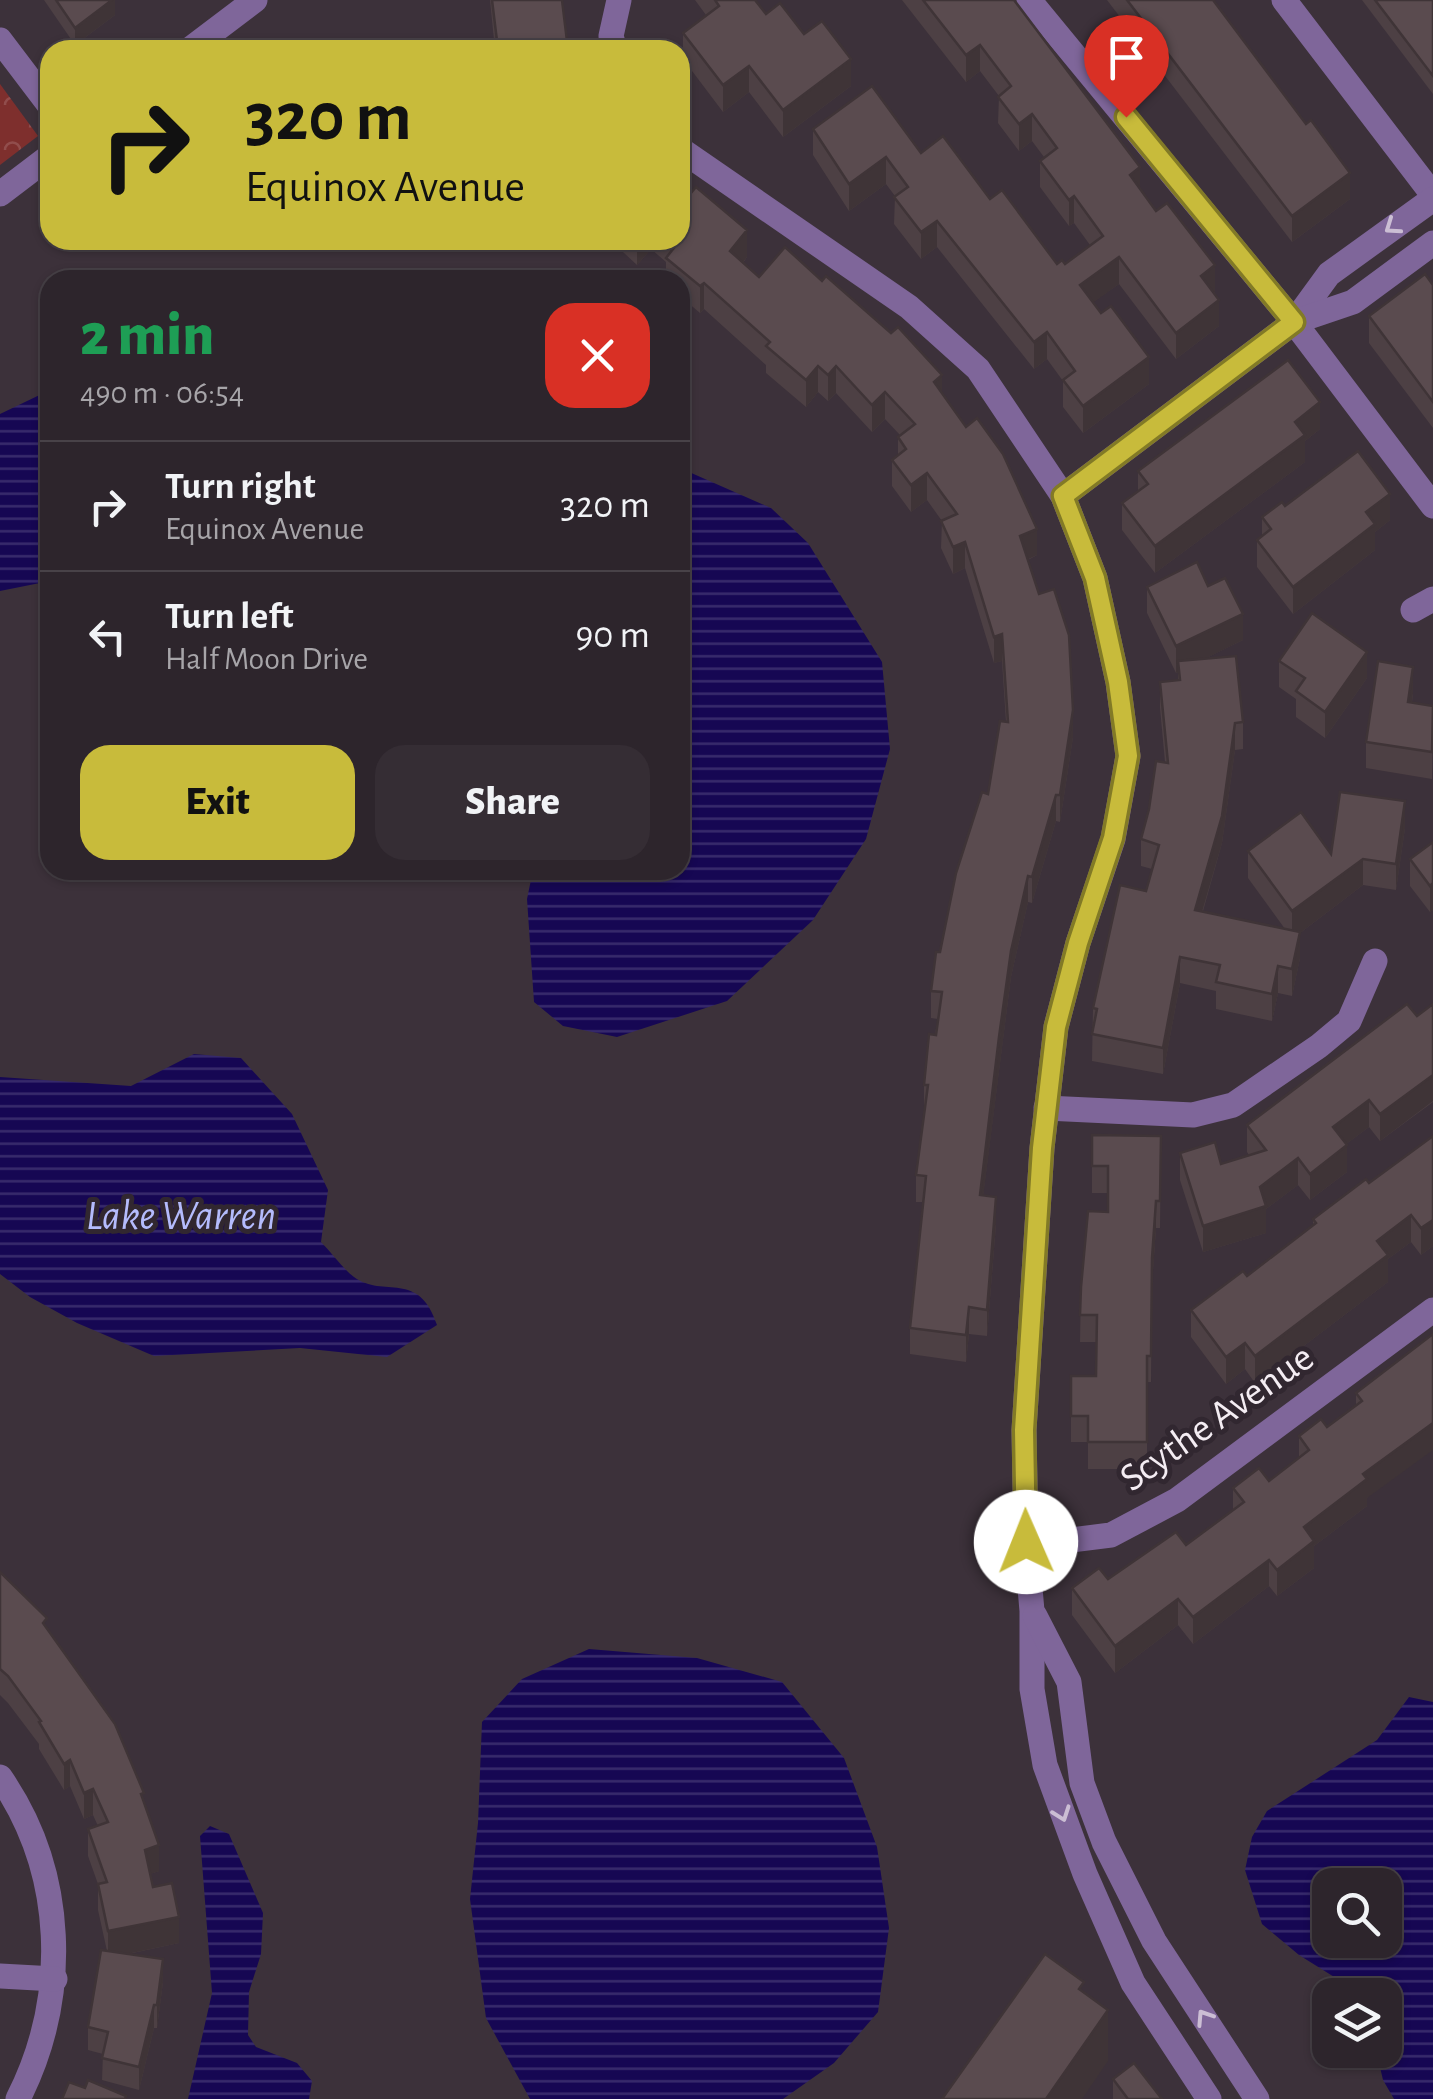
<!DOCTYPE html>
<meta charset="utf-8">
<style>
:root{--surface:#2d252c;--page:#352d34;--text:#f1f3f6;--muted:#a7a5a9;--line:#484248;--accent:#c8bb3b}
body{margin:0;font-family:"Alegreya Sans",sans-serif;background:var(--page);color:var(--text);height:100vh;display:flex;flex-direction:column;font-size:38px;white-space:nowrap}
*{box-sizing:border-box;margin:0}
p{font-size:32px;color:var(--muted)}
.icon{flex:none;width:55px;height:55px;fill:none;stroke:currentColor;stroke-width:2;stroke-linecap:round;stroke-linejoin:round}
.map{position:relative;flex:1;overflow:hidden}
.panel{position:absolute;left:40px;top:270px;width:650px;height:610px;display:flex;flex-direction:column;background:var(--surface);border-radius:30px;box-shadow:0 2px 8px #0004,0 0 0 2px var(--line)}
.panel>*{flex:none}
.guide{position:absolute;left:40px;top:40px;width:650px;height:210px;border-radius:30px;box-shadow:0 2px 8px #0004,0 0 0 2px var(--line);background:#c8bb3b;color:#111;overflow:hidden}
.fabs{position:absolute;left:1312px;top:1868px;display:grid;gap:20px}
.fabs a{display:grid;place-items:center;width:90px;height:90px;border-radius:20px;background:var(--surface);box-shadow:0 2px 8px #0004,0 0 0 2px var(--line);font-size:50px}
.pin{position:absolute;display:grid;place-items:center;width:85px;height:85px;color:#fff;margin:-102px -42px;border-radius:50% 50% 50% 0;rotate:-45deg;box-shadow:0 0 10px #0007}
.pin .icon{rotate:45deg}
.me{position:absolute;width:110px;margin:-55px;rotate:359deg;stroke-linejoin:round;filter:drop-shadow(0 0 8px #0008)}
.turn{display:flex;align-items:center;gap:35px;height:210px;padding:0 40px;font-size:45px}
.turn .icon{width:130px;height:130px;stroke-width:2.5}
.turn b{display:block;font-size:70px;line-height:85px}
.round{display:grid;place-items:center;flex:none;width:105px;height:105px;border-radius:30px;background:var(--page)}
.overview{display:flex;align-items:center;justify-content:space-between;height:170px;padding:0 40px}
h1{font-size:60px;font-weight:800;line-height:75px;color:#1e9e55}
.button{display:flex;gap:20px;margin-top:auto;padding:20px 40px}
.button a{flex:1;height:115px;border-radius:30px;background:var(--accent);color:#111;font-size:40px;font-weight:800;line-height:115px;text-align:center}
.button a+a{background:var(--page);color:var(--text)}
ul{padding:0;list-style:none}
li{display:flex;align-items:center;gap:30px;height:130px;padding:0 40px;border-top:2px solid var(--line)}
li div{flex:1}
li b{display:block;font-size:38px}
li em{font-style:normal}
.map>svg:first-child{display:block}
.park{fill:url(#park-crowns)}
.water{fill:url(#water-rules);fill-rule:evenodd}
.lines{fill:none;stroke-linecap:round;stroke-linejoin:round}
.minor{stroke:#7f669a;stroke-width:25}
.wall{fill:#4d4044}
.shaded-wall{fill:#3f3437}
.building{fill:#5a4b4f;stroke:#3f3437;stroke-width:2.5}
.oneway{stroke:#cbbed4}
.route-casing{stroke:#827a26;stroke-width:25}
.route{stroke:#c8bb3b;stroke-width:18}
.labels{text-anchor:middle;dominant-baseline:central;stroke-width:10;stroke-linejoin:round;paint-order:stroke}
.street-label{font-size:40px;fill:#f4edf3;stroke:#312730}
.water-label{font-size:42px;font-style:italic;fill:#b4bbfc;stroke:#312730}
</style>
<div class="map">
<svg width="1433" height="2099" viewBox="0 0 1433 2099">
<defs>
<pattern id="park-crowns" width="20" height="18" patternUnits="userSpaceOnUse" patternTransform="scale(2.5)"><rect width="20" height="18" fill="#7e2f2d"/><path d="M2 6a3 3 0 1 1 6 0M12 15a3 3 0 1 1 6 0" fill="none" stroke="#914d4c"/></pattern>
<pattern id="water-rules" width="6" height="5" patternUnits="userSpaceOnUse" patternTransform="scale(2.5)"><rect width="6" height="5" fill="#160753"/><path d="M0 2.5h6" fill="none" stroke="#382b6c"/></pattern>
</defs>
<rect width="100%" height="100%" fill="#3c313a"/>
<polygon class="park" points="0,84 38,136 0,165"/>
<g class="water">
<polygon points="50,390 50,581 0,591 0,414"/>
<polygon points="680,468 771,508 808,543 882,662 890,749 866,839 813,920 727,1001 617,1037 563,1026 534,1002 527,899 533,870 680,870"/>
<path d="M194 1054 241 1058 292 1114 328 1190 321 1242C332 1253 342 1268 354 1277 384 1299 419 1269 437 1325L387 1357 300 1348 154 1356 77 1323 30 1297 0 1274V1077L131 1086Z"/>
<polygon points="589,1649 697,1658 782,1682 844,1758 877,1847 889,1928 878,2012 834,2063 783,2099 530,2099 486,2018 470,1899 478,1823 482,1722 522,1679"/>
<path d="M1409 1697 1433 1702V2099H1394L1383 2080 1376 2050H1385V1995H1348L1339 1980 1299 1955 1262 1924 1245 1870 1252 1837 1267 1811 1377 1740ZM1385 1885V1940H1330V1885Z"/>
<polygon points="210,1826 229,1834 263,1913 261,1954 249,1992 248,2035 256,2047 297,2063 312,2081 309,2099 188,2099 212,1993 200,1836"/>
</g>
<g class="lines">
<g class="minor">
<polyline points="1029,0 1294,322 1433,506"/>
<polyline points="1284,0 1433,195"/>
<polyline points="0,40 50,106"/>
<polyline points="189,50 255,0"/>
<polyline points="615,50 611,36 619,0"/>
<polyline points="680,149 909,307 978,369 1063,496 1095,578 1118,682 1128,756 1113,839 1078,943 1056,1027 1042,1148 1024,1430 1026,1542 1032,1611 1032,1689 1045,1765 1085,1874 1133,1983 1209,2099"/>
<polyline points="0,194 50,156"/>
<polyline points="1294,322 1329,274 1433,199"/>
<polyline points="1063,496 1294,322 1353,302 1433,243"/>
<polyline points="1413,610 1433,599"/>
<polyline points="1046,1108 1193,1115 1233,1105 1319,1046 1349,1021 1375,961"/>
<polyline points="1026,1542 1055,1542 1111,1535 1177,1500 1433,1310"/>
<polyline points="1035,1616 1069,1682 1082,1783 1104,1842 1154,1941 1257,2099"/>
<path d="M0 1777C66 1872 70 1996 18 2099"/>
<polyline points="0,1976 55,1979"/>
</g>
</g>
<g class="wall">
<polygon points="44,0 115,0 115,15 75,45"/>
<polygon points="490,0 562,0 567,50 495,50"/>
<polygon points="695,0 755,0 766,14 804,34 851,86 783,137 749,92 723,112 683,59 683,33 706,15"/>
<polygon points="902,0 1014,0 1140,189 1215,292 1219,326 1176,359 1119,284 1093,302 1149,384 1083,433 1063,407 1063,381 1047,359 1034,369 937,247 921,259 894,224 895,196 886,184 849,211 813,155 813,129 921,153 990,199 1057,264 1065,264 1090,245 1074,223 1069,226 1040,187 1040,161 1044,157 1032,141 1019,151 998,123 999,96 980,71 966,82"/>
<polygon points="1107,0 1213,0 1350,199 1292,242"/>
<polygon points="1362,0 1433,0 1433,94"/>
<polygon points="610,240 680,240 747,257 743,263 759,277 942,393 1037,555 1028,560 1073,737 1060,822 1056,821 1032,903 1028,902 1011,977 983,1196 996,1224 987,1336 969,1334 966,1362 910,1354 910,1328 923,1202 916,1202 916,1175 924,1111 924,1085 938,1019 931,1018 931,991 940,952 988,794 1006,722 1002,661 994,663 965,568 953,574 941,548 942,521 927,500 911,512 892,486 892,460 898,456 898,437 900,435 885,419 872,432 836,393 828,401 818,392 806,407 766,373 766,365 704,309 700,313 680,296 680,280 666,280 666,262 651,249 637,265"/>
<polygon points="1433,285 1433,428 1369,343 1369,316"/>
<polygon points="1320,429 1305,441 1305,462 1155,573 1122,530 1122,503 1138,491 1138,471"/>
<polygon points="1285,506 1390,520 1375,532 1375,550 1293,614 1257,567 1257,540 1262,536 1262,517"/>
<polygon points="1208,586 1243,640 1206,658 1243,722 1243,749 1235,750 1222,843 1203,911 1285,929 1248,878 1248,851 1331,854 1405,828 1396,890 1363,885 1300,933 1300,958 1292,996 1278,993 1272,1021 1216,1009 1216,991 1180,983 1163,1074 1092,1061 1093,1008 1146,891 1152,869 1141,866 1141,839 1165,762 1160,708 1160,682 1178,680 1178,672 1176,673 1147,613 1147,587"/>
<polygon points="1279,661 1367,678 1325,738 1296,717 1296,699 1279,687"/>
<polygon points="1413,693 1412,702 1433,706 1432,779 1366,768 1366,742"/>
<polygon points="1433,842 1433,910 1430,912 1410,886 1410,859"/>
<polygon points="1433,1004 1433,1102 1380,1141 1369,1127 1346,1144 1347,1172 1310,1200 1298,1185 1266,1209 1266,1233 1203,1252 1180,1180 1180,1153 1221,1164 1249,1155 1247,1152 1247,1125 1417,1016"/>
<polygon points="1092,1135 1161,1136 1160,1228 1156,1228 1152,1285 1151,1382 1147,1382 1147,1469 1088,1469 1088,1442 1071,1442 1071,1376 1096,1376 1096,1342 1080,1342 1081,1287 1108,1212 1108,1193 1092,1193"/>
<polygon points="1433,1136 1433,1246 1421,1255 1411,1242 1388,1259 1388,1282 1255,1383 1245,1369 1226,1384 1191,1337 1191,1310 1247,1276 1313,1226 1313,1219 1369,1183"/>
<polygon points="1433,1334 1367,1498 1367,1506 1314,1546 1314,1568 1277,1596 1269,1586 1193,1644 1178,1625 1115,1673 1072,1615 1072,1588 1108,1579 1186,1545 1233,1510 1233,1488 1269,1481 1299,1459 1299,1436 1327,1427 1356,1406 1356,1393"/>
<polygon points="0,1572 47,1629 144,1801 159,1871 150,1874 153,1887 179,1943 128,1954 163,1982 157,2028 154,2028 139,2090 102,2080 103,2054 88,2050 88,2027 107,1951 98,1910 98,1884 88,1856 88,1829 98,1826 93,1815 84,1819 70,1786 64,1790 39,1749 39,1744 8,1703 0,1695"/>
<polygon points="1113,2079 1162,2099 1113,2099"/>
</g>
<g class="shaded-wall">
<polygon points="112,0 115,0 115,15 75,45 75,28"/>
<polygon points="980,45 980,71 966,82 966,55"/>
<polygon points="851,59 851,86 783,137 783,110"/>
<polygon points="749,66 749,92 723,112 723,85"/>
<polygon points="1032,114 1032,141 1019,151 1019,124"/>
<polygon points="886,157 886,184 849,211 849,184"/>
<polygon points="1140,167 1140,194 1130,175"/>
<polygon points="1350,173 1350,199 1292,242 1292,216"/>
<polygon points="1074,196 1074,223 1069,226 1069,200"/>
<polygon points="937,221 937,247 921,259 921,232"/>
<polygon points="747,230 747,257 730,278 730,251"/>
<polygon points="637,240 651,240 651,249 637,265"/>
<polygon points="1119,257 1119,284 1080,312 1080,285"/>
<polygon points="1215,265 1215,292 1201,302 1201,276"/>
<polygon points="704,283 704,309 700,313 700,286"/>
<polygon points="1219,300 1219,326 1176,359 1176,333"/>
<polygon points="1047,332 1047,359 1034,369 1034,342"/>
<polygon points="1149,357 1149,384 1083,433 1083,406"/>
<polygon points="818,366 818,392 806,407 806,380"/>
<polygon points="836,366 836,393 828,401 828,375"/>
<polygon points="942,375 942,401 934,382"/>
<polygon points="885,392 885,419 872,432 872,405"/>
<polygon points="1320,402 1320,429 1305,441 1305,462 1155,573 1155,546 1295,422"/>
<polygon points="927,473 927,500 911,512 911,485"/>
<polygon points="1390,494 1390,520 1375,532 1375,550 1293,614 1293,587 1366,512"/>
<polygon points="1037,529 1037,555 1020,563 1020,536"/>
<polygon points="965,542 965,568 953,574 953,547"/>
<polygon points="1243,614 1243,640 1180,671 1178,661 1178,672 1176,673 1176,646"/>
<polygon points="1002,634 1002,661 994,663 994,637"/>
<polygon points="1367,652 1367,678 1325,738 1325,712"/>
<polygon points="1413,667 1413,693 1408,728 1408,702"/>
<polygon points="1073,710 1073,737 1060,822 1060,795"/>
<polygon points="1235,723 1235,750 1222,843 1195,936 1195,910"/>
<polygon points="1056,795 1056,821 1032,903 1032,877"/>
<polygon points="1405,801 1405,828 1396,890 1396,864"/>
<polygon points="1363,859 1363,885 1300,933 1300,958 1292,996 1292,911"/>
<polygon points="1028,876 1028,902 1011,977 980,1222 980,1195 1011,951"/>
<polygon points="1433,883 1433,910 1430,912 1430,886"/>
<polygon points="1180,957 1180,983 1163,1074 1163,1048"/>
<polygon points="1278,966 1278,993 1272,1021 1272,994"/>
<polygon points="1433,1075 1433,1101 1380,1141 1380,1114"/>
<polygon points="1369,1100 1369,1127 1333,1154 1333,1127"/>
<polygon points="1347,1145 1347,1172 1310,1200 1310,1174"/>
<polygon points="1298,1158 1298,1185 1266,1209 1266,1233 1203,1252 1203,1226 1260,1187"/>
<polygon points="996,1197 996,1224 987,1336 987,1310"/>
<polygon points="1156,1201 1156,1228 1152,1285 1151,1382 1152,1258"/>
<polygon points="1411,1215 1411,1242 1388,1259 1388,1282 1255,1383 1255,1356 1377,1241"/>
<polygon points="1433,1219 1433,1246 1421,1255 1421,1228"/>
<polygon points="969,1307 969,1334 966,1362 966,1335"/>
<polygon points="1245,1343 1245,1369 1226,1384 1226,1357"/>
<polygon points="1433,1423 1433,1450 1367,1498 1367,1506 1314,1546 1314,1568 1277,1596 1277,1570 1304,1527 1363,1474"/>
<polygon points="1269,1560 1269,1586 1193,1644 1193,1617"/>
<polygon points="1178,1599 1178,1625 1115,1673 1115,1646"/>
<polygon points="70,1760 70,1786 64,1790 64,1764"/>
<polygon points="93,1789 93,1815 84,1819 84,1793"/>
<polygon points="159,1845 159,1871 145,1876 145,1850"/>
<polygon points="179,1917 179,1943 108,1958 108,1931"/>
<polygon points="163,1959 163,1982 157,2028 157,2005"/>
<polygon points="154,2005 154,2028 139,2090 139,2067"/>
<polygon points="1108,2010 1108,2061 1082,2099 1046,2099"/>
</g>
<g class="building">
<polygon points="56,0 112,0 75,28"/>
<polygon points="492,0 562,0 567,41 498,49"/>
<polygon points="715,0 755,0 766,14 780,3 804,34 822,21 851,59 783,110 749,66 723,85 683,33 719,6"/>
<polygon points="923,0 1014,0 1140,167 1130,175 1156,211 1167,203 1215,265 1201,276 1219,300 1176,333 1119,257 1080,285 1101,313 1111,306 1149,357 1083,406 1063,380 1075,371 1047,332 1034,342 937,221 921,232 894,197 908,187 886,157 849,184 813,129 872,86 921,153 943,136 990,199 1002,190 1057,264 1062,260 1065,264 1103,236 1074,196 1069,200 1040,161 1057,148 1032,114 1019,124 998,97 1011,86 980,45 966,55"/>
<polygon points="1127,0 1213,0 1306,124 1311,120 1350,173 1292,216"/>
<polygon points="1375,0 1433,0 1433,76"/>
<polygon points="696,187 747,230 730,251 759,277 785,247 822,281 826,276 891,333 898,327 942,375 934,382 966,427 977,418 1003,454 1037,529 1020,536 1039,594 1054,589 1069,635 1073,710 1060,795 1056,795 1032,877 1028,876 1011,951 999,1037 980,1195 996,1197 987,1310 969,1307 966,1335 910,1328 926,1176 916,1175 928,1085 924,1085 929,1034 936,1035 942,992 931,991 936,952 940,952 956,873 982,792 988,794 1000,721 1008,722 1002,634 994,637 965,542 953,547 941,521 957,514 927,473 911,485 892,460 906,449 898,437 915,424 885,392 872,405 836,366 828,375 818,366 806,380 766,346 770,342 704,283 700,286 666,258 677,244 672,240 680,240 680,206"/>
<polygon points="1425,274 1433,285 1433,402 1369,316"/>
<polygon points="1288,360 1320,402 1295,422 1305,435 1155,546 1122,503 1148,484 1138,471"/>
<polygon points="1358,451 1390,494 1366,512 1375,524 1293,587 1257,540 1271,529 1262,517 1282,502 1285,506"/>
<polygon points="1197,562 1208,586 1225,578 1243,614 1176,646 1147,587"/>
<polygon points="1312,613 1367,652 1325,712 1296,691 1305,678 1279,661"/>
<polygon points="1236,656 1243,722 1235,723 1222,816 1195,910 1300,932 1292,969 1278,966 1272,994 1216,982 1220,965 1180,957 1163,1048 1092,1034 1097,1009 1093,1008 1120,885 1146,891 1159,845 1141,839 1149,809 1156,761 1168,763 1160,682 1180,680 1178,661"/>
<polygon points="1378,661 1413,667 1408,702 1433,706 1432,752 1366,742"/>
<polygon points="1340,792 1405,801 1396,864 1363,859 1292,911 1248,851 1301,812 1331,854"/>
<polygon points="1433,842 1433,883 1430,886 1410,859"/>
<polygon points="1407,1004 1417,1016 1433,1004 1433,1075 1380,1114 1369,1100 1333,1127 1347,1145 1310,1174 1298,1158 1260,1187 1266,1206 1203,1226 1180,1153 1215,1142 1221,1164 1266,1150 1247,1125"/>
<polygon points="1092,1135 1161,1136 1160,1201 1156,1201 1152,1258 1151,1356 1147,1356 1147,1442 1088,1442 1088,1416 1071,1416 1071,1376 1096,1376 1097,1315 1080,1315 1081,1287 1088,1211 1108,1212 1108,1166 1092,1166"/>
<polygon points="1433,1136 1433,1220 1421,1228 1411,1215 1377,1241 1388,1255 1255,1356 1245,1343 1226,1357 1191,1310 1243,1271 1247,1276 1316,1223 1313,1219 1366,1179 1369,1183"/>
<polygon points="1433,1334 1433,1423 1363,1474 1367,1479 1304,1527 1314,1541 1277,1570 1269,1560 1193,1617 1178,1599 1115,1646 1072,1588 1099,1568 1108,1579 1176,1532 1186,1545 1244,1502 1233,1488 1259,1468 1269,1481 1309,1450 1299,1436 1321,1419 1327,1427 1362,1401 1356,1393"/>
<polygon points="0,1572 47,1618 43,1623 115,1724 144,1793 141,1794 159,1845 145,1850 153,1887 172,1883 179,1917 108,1931 98,1884 107,1882 88,1829 108,1822 93,1789 84,1793 70,1760 64,1764 39,1722 41,1721 8,1676 0,1669"/>
<polygon points="101,1950 163,1959 157,2005 154,2005 139,2067 102,2058 108,2032 88,2027"/>
<polygon points="1045,1954 1084,1982 1079,1989 1108,2010 1046,2099 942,2099"/>
<polygon points="1134,2063 1162,2099 1128,2099 1113,2079"/>
<polygon points="88,2080 126,2096 125,2099 62,2099 69,2082 85,2088"/>
</g>
<defs><path id="oneway-chevron" d="M-2-3.5L2.5 0L-2 3.5" fill="none" stroke-width="1.6" stroke-linecap="round" stroke-linejoin="round" transform="scale(2.5)"/></defs>
<g class="oneway">
<use href="#oneway-chevron" transform="translate(1392 227) rotate(145)"/>
<use href="#oneway-chevron" transform="translate(1062 1814) rotate(70)"/>
<use href="#oneway-chevron" transform="translate(1204 2017) rotate(-123)"/>
</g>
<g class="lines">
<defs>
<polyline id="route" points="1026,1542 1024,1430 1042,1148 1056,1027 1078,943 1113,838 1128,756 1118,682 1095,578 1063,496 1294,322 1126,117"/>
</defs>
<use href="#route" class="route-casing"/>
<use href="#route" class="route"/>
</g>
<g class="labels">
<g class="street-label">
<text transform="translate(1217 1418) rotate(-35)">Scythe Avenue</text>
</g>
<g class="water-label">
<text x="181" y="1216">Lake Warren</text>
</g>
</g>
</svg>
<div class="fabs">
<a><svg class="icon" aria-label="search" viewBox="0 0 24 24"><circle cx="10" cy="10" r="6"/><path d="M15 15l6 6"/></svg></a>
<a><svg class="icon" aria-label="layers" viewBox="0 0 24 24"><path d="M12 4l9 5-9 5-9-5zM3 14l9 5 9-5"/></svg></a>
</div>
<div class="pin" style="left:1126px;top:117px;background:#d93025"><svg class="icon" aria-label="arrive" viewBox="0 0 24 24"><path d="M6 21V4h12l-3 4 3 4H6"/></svg></div>
<svg class="me" style="left:1026px;top:1542px" viewBox="-20 -20 40 40"><circle r="19" fill="#fff"/><path d="M0-13L10 11 0 6-10 11z" fill="#c8bb3b"/></svg>
<div class="guide">
<div class="turn"><svg class="icon" aria-label="right" viewBox="0 0 24 24"><path d="M7 20v-9h11M14 6l5 5-5 5"/></svg><div><b>320 m</b>Equinox Avenue</div></div>
</div>
<section class="panel">
<div class="overview"><div><h1>2 min</h1><p>490 m · 06:54</p></div><a class="round" style="background:#d93025;color:#fff"><svg class="icon" aria-label="close" viewBox="0 0 24 24"><path d="M6 6l12 12M18 6L6 18"/></svg></a></div>
<ul>
<li><svg class="icon" aria-label="right" viewBox="0 0 24 24"><path d="M7 20v-9h11M14 6l5 5-5 5"/></svg><div><b>Turn right</b><p>Equinox Avenue</p></div><em>320 m</em></li>
<li><svg class="icon" aria-label="left" viewBox="0 0 24 24"><path d="M17 20v-9H6M10 6l-5 5 5 5"/></svg><div><b>Turn left</b><p>Half Moon Drive</p></div><em>90 m</em></li>
</ul>
<div class="button"><a>Exit</a><a>Share</a></div>
</section>
</div>
